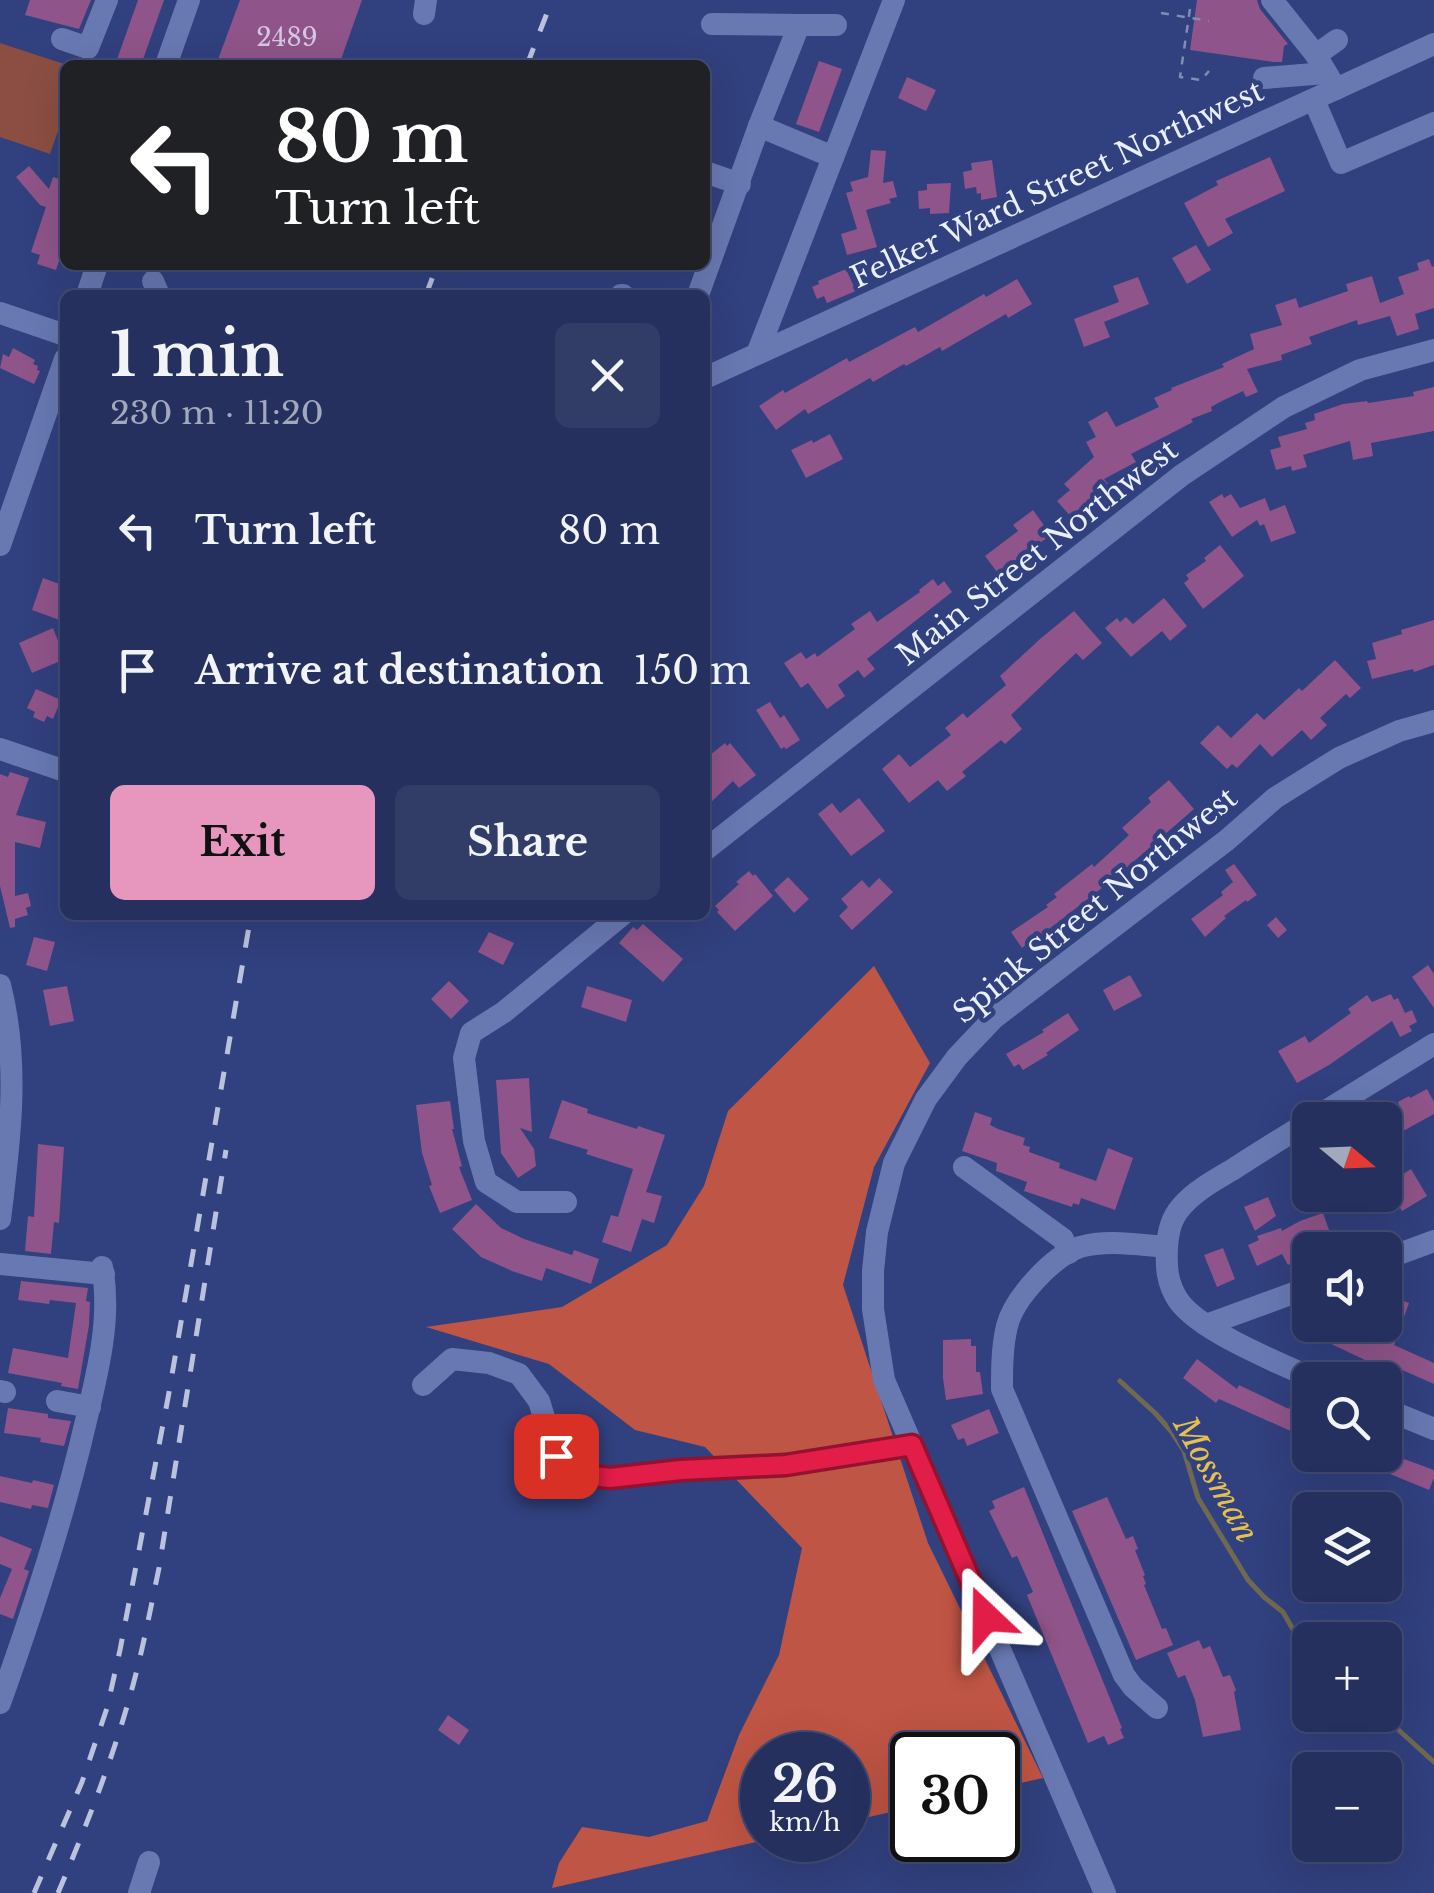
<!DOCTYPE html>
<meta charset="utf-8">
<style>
:root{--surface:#25305e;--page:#313c67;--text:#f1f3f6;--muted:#a3a9bc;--line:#424b73;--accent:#e797bd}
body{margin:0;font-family:"Libre Baskerville",serif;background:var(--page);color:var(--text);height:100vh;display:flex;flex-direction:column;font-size:38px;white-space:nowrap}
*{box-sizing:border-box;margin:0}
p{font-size:32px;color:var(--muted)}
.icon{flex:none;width:55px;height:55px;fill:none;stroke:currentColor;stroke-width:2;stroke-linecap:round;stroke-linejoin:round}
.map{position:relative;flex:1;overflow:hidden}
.details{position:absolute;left:60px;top:290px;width:650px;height:630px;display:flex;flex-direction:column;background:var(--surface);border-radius:15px;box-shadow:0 10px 40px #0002,0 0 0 2px var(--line)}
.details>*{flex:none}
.guide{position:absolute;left:60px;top:60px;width:650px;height:210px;border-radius:15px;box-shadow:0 10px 40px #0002,0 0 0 2px var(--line);background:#202124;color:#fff;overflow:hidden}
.needle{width:65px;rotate:109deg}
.buttons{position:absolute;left:1292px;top:1102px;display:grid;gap:20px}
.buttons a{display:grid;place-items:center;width:110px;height:110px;border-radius:15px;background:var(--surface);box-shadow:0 10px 40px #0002,0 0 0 2px var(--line);font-size:50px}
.speed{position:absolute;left:740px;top:1732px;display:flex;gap:20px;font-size:50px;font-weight:700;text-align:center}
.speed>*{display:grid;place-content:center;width:130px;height:130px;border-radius:50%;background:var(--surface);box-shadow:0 10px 40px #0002,0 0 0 2px var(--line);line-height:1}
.speed small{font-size:25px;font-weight:400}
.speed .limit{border:5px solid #111;border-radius:15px;background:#fff;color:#111}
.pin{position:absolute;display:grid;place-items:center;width:85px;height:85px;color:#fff;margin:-42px;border-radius:20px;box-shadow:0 5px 15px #0006}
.me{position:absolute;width:110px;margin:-55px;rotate:337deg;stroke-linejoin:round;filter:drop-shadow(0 0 8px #0008)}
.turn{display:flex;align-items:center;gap:35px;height:210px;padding:0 50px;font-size:45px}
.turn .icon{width:130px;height:130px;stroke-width:2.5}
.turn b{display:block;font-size:70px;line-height:85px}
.round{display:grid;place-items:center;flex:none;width:105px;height:105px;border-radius:15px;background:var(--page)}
.summary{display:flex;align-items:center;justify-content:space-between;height:170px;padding:0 50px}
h1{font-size:60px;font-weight:700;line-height:75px}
.cta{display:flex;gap:20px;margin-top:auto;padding:20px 50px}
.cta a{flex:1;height:115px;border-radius:15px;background:var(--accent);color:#111;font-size:40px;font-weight:700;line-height:115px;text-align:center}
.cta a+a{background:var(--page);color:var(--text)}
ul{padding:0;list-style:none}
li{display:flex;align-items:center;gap:30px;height:140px;padding:0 50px}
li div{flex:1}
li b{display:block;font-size:38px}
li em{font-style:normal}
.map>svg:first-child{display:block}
.green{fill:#8c4e43}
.forest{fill:#bf5544}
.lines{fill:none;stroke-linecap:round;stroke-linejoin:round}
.stream{stroke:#706952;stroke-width:5}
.building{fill:#8f5489}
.path{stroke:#828db6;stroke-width:2.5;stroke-dasharray:8 8;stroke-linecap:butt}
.minor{stroke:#6879b2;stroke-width:22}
.rail{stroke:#bac2dd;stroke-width:5;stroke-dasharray:18 18;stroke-linecap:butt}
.route-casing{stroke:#92132f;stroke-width:25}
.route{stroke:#e11d48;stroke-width:18}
.labels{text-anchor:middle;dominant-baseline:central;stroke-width:9;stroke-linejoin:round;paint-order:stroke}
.number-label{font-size:25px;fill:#d3c8e1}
.street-label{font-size:30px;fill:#eaeffe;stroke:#31407e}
.water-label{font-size:32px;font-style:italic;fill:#e6c04f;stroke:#31407e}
</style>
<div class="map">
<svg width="1434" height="1893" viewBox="0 0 1434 1893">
<rect width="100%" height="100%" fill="#31407e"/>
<polygon class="green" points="0,43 67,65 65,65 65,111 50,154 0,137"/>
<polygon class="forest" points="874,966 930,1063 874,1167 843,1285 928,1543 1043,1778 998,1788 998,1755 912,1755 912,1807 848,1822 848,1755 762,1755 762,1840 765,1840 552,1888 559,1863 582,1827 649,1837 707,1821 739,1735 779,1655 802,1548 705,1447 635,1430 549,1364 426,1327 562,1307 667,1245 704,1186 728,1111"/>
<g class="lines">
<g class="stream">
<polyline points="1120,1381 1155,1413 1171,1431 1184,1451 1198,1498 1248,1580 1264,1597 1283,1612 1295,1633 1310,1647"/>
<polyline points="1382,1715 1434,1762"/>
</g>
</g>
<g class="building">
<polygon points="30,0 91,0 79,29 25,15"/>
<polygon points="138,0 164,0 141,65 115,65"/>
<polygon points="240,0 362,0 339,65 216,65"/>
<polygon points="1197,0 1257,0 1260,9 1288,44 1284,46 1282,62 1273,62 1190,50"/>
<polygon points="819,61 842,69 819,132 796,124"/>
<polygon points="907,77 936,90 926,111 898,98"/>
<polygon points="871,150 886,151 883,183 893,181 897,197 889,199 891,203 866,210 877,247 847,255 841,234 857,229 846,193 853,191 850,182 868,177"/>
<polygon points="1270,157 1285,191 1225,219 1233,233 1208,247 1184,203 1218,185 1216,181"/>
<polygon points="992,160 997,197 981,200 981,193 977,194 976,187 965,189 963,172 972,170 971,163"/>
<polygon points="29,166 49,189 53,177 65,181 65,243 56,270 37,264 40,255 31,252 46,207 40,205 16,177"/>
<polygon points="951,183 949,213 930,214 930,208 919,209 918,191 927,190 927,184"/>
<polygon points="1196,245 1211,270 1187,284 1172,258"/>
<polygon points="1429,259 1432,267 1434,266 1434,308 1415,314 1419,329 1397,336 1390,316 1358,325 1357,320 1309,337 1312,344 1281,355 1282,360 1247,369 1258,392 1246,397 1243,391 1220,402 1211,407 1212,411 1191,419 1193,422 1131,454 1136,462 1104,479 1109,485 1072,518 1057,501 1070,490 1064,484 1094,457 1086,442 1096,437 1088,422 1107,411 1116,427 1159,407 1154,398 1172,390 1171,388 1224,367 1222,364 1254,349 1250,334 1282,325 1275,305 1296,298 1299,308 1348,291 1346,284 1372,276 1380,303 1404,294 1398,277 1419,270 1417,263"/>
<polygon points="891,262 897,273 880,281 874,270"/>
<polygon points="846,269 856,291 827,303 824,296 817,299 812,287 819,284 818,281"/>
<polygon points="1138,277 1149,304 1104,322 1110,337 1084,347 1074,319 1119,302 1113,286"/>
<polygon points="1017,279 1032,304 1008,318 1006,314 942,351 940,347 906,366 904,364 873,382 870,378 808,414 805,409 776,430 759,406 783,390 785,393 847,358 849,362 915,327 918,332 984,294 986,297"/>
<polygon points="13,348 35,360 33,364 38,366 37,370 40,371 34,384 0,368 3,354 9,357"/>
<polygon points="1434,387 1434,431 1371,443 1373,456 1353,460 1350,441 1303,455 1307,467 1292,471 1291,466 1276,470 1270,450 1281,447 1278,437 1307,429 1305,423 1315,420 1314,414 1343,404 1367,401 1368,403 1414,396 1413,392"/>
<polygon points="830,434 843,459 806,478 791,450 812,440 813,443"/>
<polygon points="1222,494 1224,498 1231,494 1240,508 1265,498 1270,511 1285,505 1296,533 1271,542 1264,524 1260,526 1257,520 1232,537 1209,502"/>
<polygon points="1033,510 1051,535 1013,562 1015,564 1012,566 1016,571 1003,580 985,556 1018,531 1013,525"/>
<polygon points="1220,545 1244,576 1203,609 1184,583 1189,579 1186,575 1206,561 1204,558"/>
<polygon points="43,578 65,586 65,622 32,610"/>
<polygon points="933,579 938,586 944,581 952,592 867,659 875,669 864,678 858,670 838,685 845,696 827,709 808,683 801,688 784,663 801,652 806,659 815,653 817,657 855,629 851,624 870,611 877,622 920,592 919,590"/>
<polygon points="1164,598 1187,626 1170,641 1162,631 1131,657 1105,628 1117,618 1120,622 1126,617 1133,624"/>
<polygon points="1074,611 1102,643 1083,660 1076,653 1011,715 1022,729 1005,744 1001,740 962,772 966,776 947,791 938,780 909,803 882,769 899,754 910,767 951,735 945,728 963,713 967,718 1006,685 1000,676 1040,639"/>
<polygon points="1434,620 1434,665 1414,672 1413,669 1372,679 1367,661 1376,659 1372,643 1402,634 1401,630"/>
<polygon points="53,628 65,659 32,673 19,643"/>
<polygon points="1335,660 1361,688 1350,698 1346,694 1320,718 1327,725 1311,740 1302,730 1272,757 1260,744 1237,768 1232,764 1227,769 1200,743 1218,725 1231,738 1257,713 1264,720 1299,688 1302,691"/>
<polygon points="36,689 61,700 53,719 47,716 44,722 33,717 35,712 27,708"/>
<polygon points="770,702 780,718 784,715 800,740 786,749 784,747 781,749 756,710"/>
<polygon points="725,743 727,746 730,743 756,775 739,788 733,781 705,808 705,759"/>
<polygon points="10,772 29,778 16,815 46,822 40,848 15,842 15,896 28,893 31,906 26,908 28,915 15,919 15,927 10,928 0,886 0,774 8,777"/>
<polygon points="1169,780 1194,809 1116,877 1057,923 1022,948 1011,932 1048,907 1046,905 1057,897 1054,894 1092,864 1094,867 1129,835 1122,828 1151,802 1148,798"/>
<polygon points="859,798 885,831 851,856 818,814 832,803 840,813"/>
<polygon points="1234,864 1257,895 1247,902 1246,900 1224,916 1226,918 1205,937 1191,919 1223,895 1221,892 1233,882 1225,870"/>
<polygon points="749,871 753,876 755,874 773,896 735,931 717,912 719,910 715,906 739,884 736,882"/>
<polygon points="788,877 809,899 794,913 774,890"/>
<polygon points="879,878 893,892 852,930 839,916 848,907 841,899 862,880 869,888"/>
<polygon points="1276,917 1287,930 1278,938 1267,925"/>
<polygon points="643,924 683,959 663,982 619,943 633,927 637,930"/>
<polygon points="489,932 514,943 503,965 478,952"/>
<polygon points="34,937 55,942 47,971 26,965"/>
<polygon points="1428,965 1434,974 1434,1008 1412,977"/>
<polygon points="1130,975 1142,996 1114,1011 1103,990"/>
<polygon points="449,981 469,1001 451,1019 431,999"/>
<polygon points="67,986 74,1021 50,1026 43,990"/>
<polygon points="587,986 632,1000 626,1022 581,1007"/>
<polygon points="1391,994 1394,1000 1398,998 1405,1013 1412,1010 1417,1022 1409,1026 1412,1031 1400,1037 1392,1021 1329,1065 1297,1083 1278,1051 1305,1036 1309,1043 1351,1013 1348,1009 1367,995 1372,1002"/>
<polygon points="1068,1013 1079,1030 1046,1053 1048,1055 1023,1070 1019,1064 1014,1067 1006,1054 1044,1032 1042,1030"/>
<polygon points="529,1078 532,1132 520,1128 534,1149 536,1166 518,1178 501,1153 496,1080"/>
<polygon points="1427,1089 1434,1102 1434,1114 1385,1141 1385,1113 1399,1105 1398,1102 1409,1096 1410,1098"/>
<polygon points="562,1100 588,1109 587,1113 637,1129 638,1126 665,1135 646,1192 662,1196 654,1223 642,1219 631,1252 602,1242 611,1215 618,1217 633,1169 586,1154 588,1150 549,1138"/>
<polygon points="450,1101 454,1129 452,1129 462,1166 459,1167 472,1200 440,1213 429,1186 432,1185 422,1153 416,1105"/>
<polygon points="975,1112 992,1118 990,1125 998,1129 1025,1138 1023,1145 1030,1147 1029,1152 1060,1163 1059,1168 1096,1181 1108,1148 1133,1158 1115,1210 1081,1198 1079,1205 1073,1203 1072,1207 1024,1191 1027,1182 996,1171 997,1163 962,1151"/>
<polygon points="38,1144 64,1147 59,1223 54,1222 51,1254 25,1251 28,1216 34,1217"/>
<polygon points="1411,1169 1427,1196 1402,1211 1387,1184"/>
<polygon points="1268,1197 1276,1216 1255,1231 1244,1207"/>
<polygon points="476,1204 501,1228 524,1239 572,1255 574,1250 599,1259 591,1284 546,1268 542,1281 512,1271 481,1257 452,1229"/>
<polygon points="1323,1213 1334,1244 1310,1250 1310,1252 1288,1265 1282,1254 1257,1266 1248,1245 1259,1240 1257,1236 1281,1228 1282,1231 1300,1221"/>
<polygon points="1223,1248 1235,1279 1217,1287 1204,1255"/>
<polygon points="21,1281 88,1288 86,1301 90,1302 89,1325 78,1389 61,1386 62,1383 8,1373 13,1348 68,1358 76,1303 50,1300 49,1304 18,1300"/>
<polygon points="1388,1295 1409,1303 1394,1345 1434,1363 1434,1384 1384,1362 1382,1368 1291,1325 1339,1325 1372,1340 1378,1325 1385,1325 1385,1304"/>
<polygon points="971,1339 971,1346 976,1346 976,1372 980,1372 983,1394 946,1400 943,1378 943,1340"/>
<polygon points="1197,1359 1237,1389 1239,1385 1289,1409 1290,1406 1310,1416 1310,1425 1304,1437 1219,1399 1216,1403 1183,1378"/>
<polygon points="8,1408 48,1414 48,1418 71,1421 64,1446 40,1442 41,1438 4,1433"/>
<polygon points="989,1409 999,1433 967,1446 964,1438 958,1440 951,1425"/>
<polygon points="1385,1452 1434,1470 1434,1478 1429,1490 1344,1455 1385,1455"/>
<polygon points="0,1476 32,1483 33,1480 54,1485 48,1508 32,1505 31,1509 0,1502"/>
<polygon points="1024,1487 1122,1728 1120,1729 1124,1738 1108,1745 1104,1736 1088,1743 1027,1595 1033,1592 1017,1556 1012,1558 989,1511 995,1508 992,1501"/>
<polygon points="1107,1497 1126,1539 1133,1536 1138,1549 1135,1550 1145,1575 1143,1576 1146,1584 1144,1585 1162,1629 1166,1628 1173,1645 1136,1660 1072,1511"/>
<polygon points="0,1536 32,1549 24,1569 29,1571 13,1619 0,1614 0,1598 12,1569 0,1564"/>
<polygon points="1199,1640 1203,1649 1210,1646 1223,1677 1230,1675 1236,1690 1234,1692 1241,1730 1203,1737 1195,1700 1185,1675 1178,1678 1167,1653"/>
<polygon points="448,1715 469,1730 459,1745 438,1730"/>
</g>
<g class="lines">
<g class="path">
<polyline points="1190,9 1180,77 1201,80 1209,71"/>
<polyline points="1161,13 1209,21"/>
</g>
<g class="minor">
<polyline points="1272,0 1316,55 1336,89"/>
<polyline points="424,14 426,0"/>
<polyline points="712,24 799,25"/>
<polyline points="62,39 88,48 107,0"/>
<polyline points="1316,55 1337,40"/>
<polyline points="166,65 189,0"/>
<polyline points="1264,78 1326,73"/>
<polyline points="1314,100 1341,163 1434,123"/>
<polyline points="833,157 759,126 799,25 836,25"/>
<polyline points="705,172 740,184"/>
<polyline points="153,281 159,295"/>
<polyline points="87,295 97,265"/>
<polyline points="621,295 623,295"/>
<polyline points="698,295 759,126"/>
<polyline points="0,313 65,335"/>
<polyline points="757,354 894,0"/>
<polyline points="705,378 1434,44"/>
<polyline points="0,545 65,359"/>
<polyline points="0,749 65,771"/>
<polyline points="705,850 1182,475 1284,407 1360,370 1434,350"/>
<path d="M0 985C20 1064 10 1140 0 1219"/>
<polyline points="1311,1120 1434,1044"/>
<path d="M1310 1121C1284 1137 1258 1153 1232 1170 1215 1180 1195 1191 1182 1206 1171 1218 1168 1232 1167 1248 1166 1267 1167 1283 1178 1300 1199 1331 1281 1364 1317 1380"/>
<polyline points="964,1167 1063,1239 1069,1253"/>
<polyline points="566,1202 517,1202 486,1182 474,1141 464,1058 471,1033 504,1012 622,915"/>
<polyline points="1385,1259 1434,1241"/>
<polyline points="0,1264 104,1274"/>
<polyline points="1206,1325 1310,1287"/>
<polyline points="423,1385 452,1359 489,1363 519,1374 539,1401 556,1456 567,1473 610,1478 681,1470 785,1465 912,1445"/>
<polyline points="0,1391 5,1392"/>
<polyline points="57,1401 90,1407"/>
<polyline points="1385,1409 1434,1429"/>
<path d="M0 1703C33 1611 63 1519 85 1425 97 1375 112 1318 102 1267"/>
<path d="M1157 1708 1133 1687 1124 1675 1002 1389C1002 1368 1002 1347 1007 1326 1014 1298 1053 1256 1080 1247 1108 1239 1139 1245 1167 1247"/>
<polyline points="139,1893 149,1862"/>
<polyline points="1105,1893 884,1380 873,1309 873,1271 877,1232 894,1163 926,1099 957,1057 994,1018 1227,840 1275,798 1339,758 1399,731 1434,721"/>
</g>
<g class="rail">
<polyline points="527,65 552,0"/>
<polyline points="426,295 437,265"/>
<polyline points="34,1893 82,1782 107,1708 120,1650 168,1398 251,915"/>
<path d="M58 1893C85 1829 111 1764 130 1696 142 1654 150 1611 159 1568L226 1150"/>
</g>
</g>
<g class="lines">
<defs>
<polyline id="route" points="556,1456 567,1473 610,1478 681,1470 786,1465 912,1445 986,1617"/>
</defs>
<use href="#route" class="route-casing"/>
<use href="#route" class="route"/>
</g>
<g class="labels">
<g class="number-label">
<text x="287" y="37">2489</text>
</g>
<g class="street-label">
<text transform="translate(1057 184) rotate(-25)">Felker Ward Street Northwest</text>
<text transform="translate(1037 552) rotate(-38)">Main Street Northwest</text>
<text transform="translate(1095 905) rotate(-39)">Spink Street Northwest</text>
</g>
<g class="water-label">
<text transform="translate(1216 1479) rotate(61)">Mossman</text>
</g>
</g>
</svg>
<div class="buttons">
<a><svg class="needle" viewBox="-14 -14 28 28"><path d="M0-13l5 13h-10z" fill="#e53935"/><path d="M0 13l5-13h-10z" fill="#a3a9bc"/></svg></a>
<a><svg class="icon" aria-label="sound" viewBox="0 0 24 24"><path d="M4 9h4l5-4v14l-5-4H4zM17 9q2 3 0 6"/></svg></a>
<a><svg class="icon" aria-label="search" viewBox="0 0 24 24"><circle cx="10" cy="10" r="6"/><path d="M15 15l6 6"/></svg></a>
<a><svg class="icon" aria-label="layers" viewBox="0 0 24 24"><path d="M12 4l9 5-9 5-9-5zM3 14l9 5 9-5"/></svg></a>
<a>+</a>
<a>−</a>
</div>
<div class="speed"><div>26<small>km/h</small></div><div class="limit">30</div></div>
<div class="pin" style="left:556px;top:1456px;background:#d93025"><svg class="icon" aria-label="arrive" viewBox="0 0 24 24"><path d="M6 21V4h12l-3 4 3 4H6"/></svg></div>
<svg class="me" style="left:986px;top:1617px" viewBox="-20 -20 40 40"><path d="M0-17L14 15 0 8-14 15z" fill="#e11d48" stroke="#fff" stroke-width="4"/></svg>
<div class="guide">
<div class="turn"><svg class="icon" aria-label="left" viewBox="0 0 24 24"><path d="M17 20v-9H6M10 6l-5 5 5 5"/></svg><div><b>80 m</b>Turn left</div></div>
</div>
<section class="details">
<div class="summary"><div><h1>1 min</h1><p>230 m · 11:20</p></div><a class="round"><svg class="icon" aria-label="close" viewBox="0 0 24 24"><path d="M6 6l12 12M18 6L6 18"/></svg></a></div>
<ul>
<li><svg class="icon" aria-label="left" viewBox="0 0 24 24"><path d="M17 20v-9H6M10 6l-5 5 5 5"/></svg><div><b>Turn left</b></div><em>80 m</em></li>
<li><svg class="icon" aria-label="arrive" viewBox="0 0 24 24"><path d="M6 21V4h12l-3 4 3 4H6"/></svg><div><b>Arrive at destination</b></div><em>150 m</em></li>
</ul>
<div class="cta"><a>Exit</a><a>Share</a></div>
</section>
</div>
